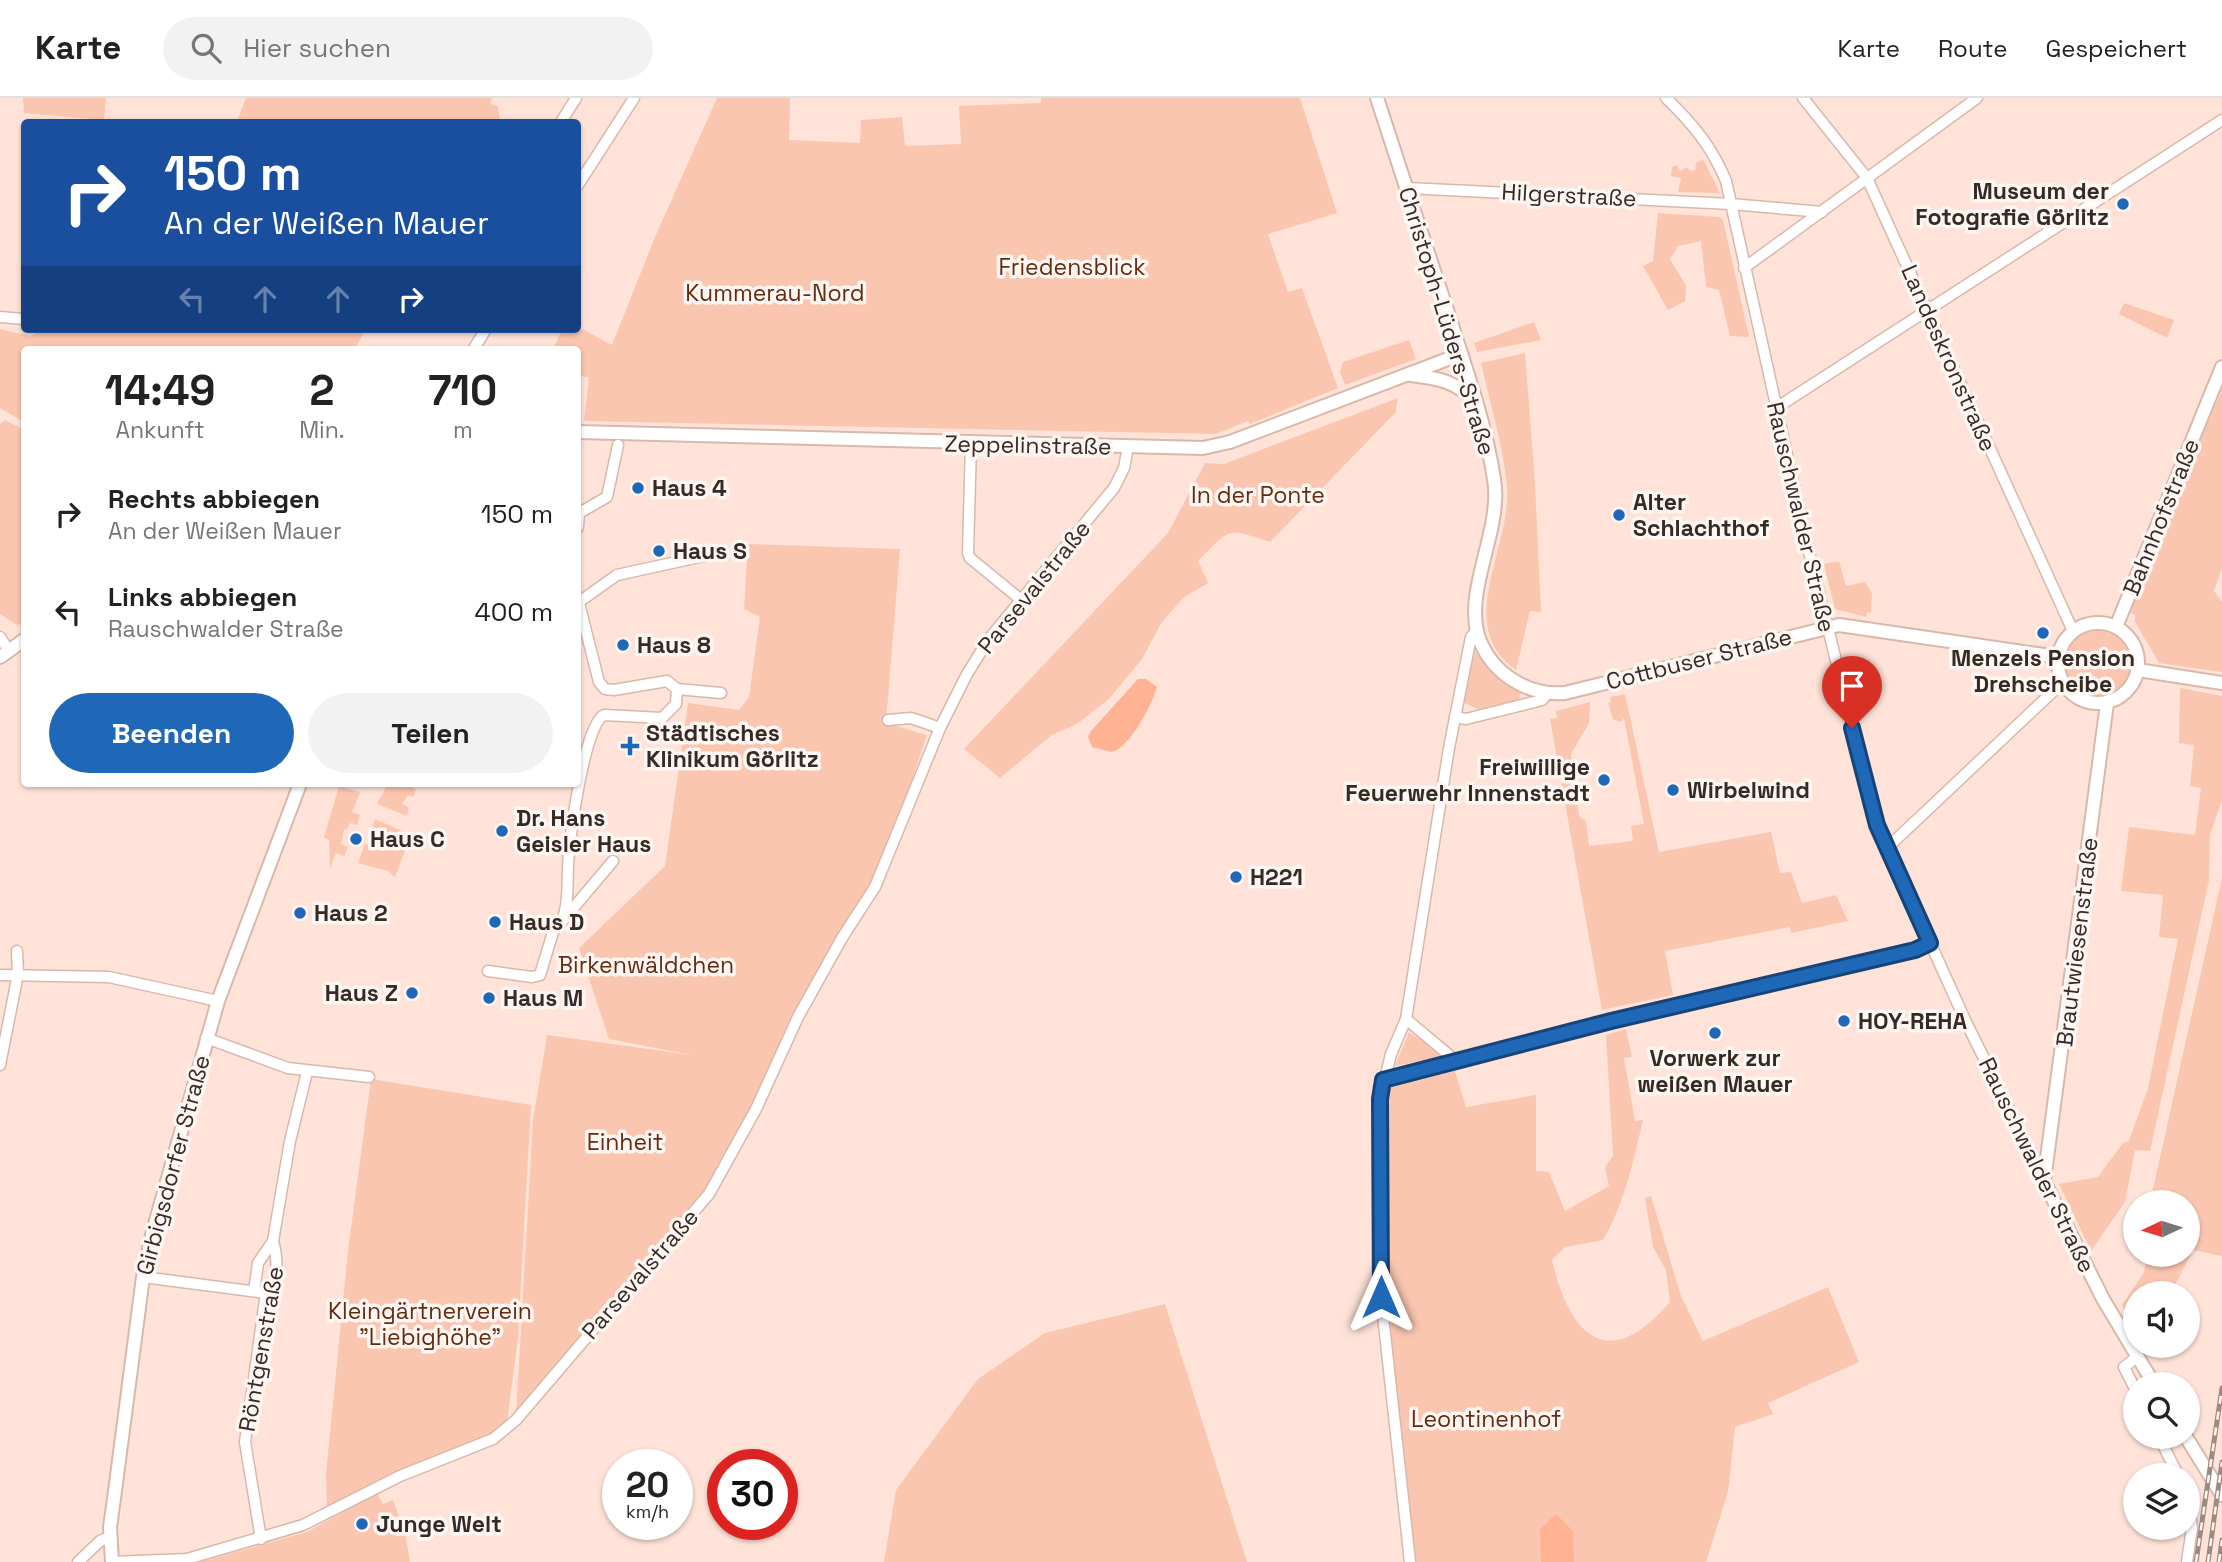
<!DOCTYPE html>
<html lang="de">
<meta charset="utf-8">
<style>
:root{--surface:#fff;--page:#f2f2f2;--text:#222;--muted:#767676;--line:#e0e0e0;--accent:#1f68b8}
body{margin:0;font-family:"Space Grotesk",sans-serif;background:var(--page);color:var(--text);height:100vh;display:flex;flex-direction:column;font-size:26px;white-space:nowrap}
*{box-sizing:border-box;margin:0}
p{font-size:23px;color:var(--muted)}
.icon{flex:none;width:38px;height:38px;fill:none;stroke:currentColor;stroke-width:2;stroke-linecap:round;stroke-linejoin:round}
.map{position:relative;flex:1;overflow:hidden}
.drawer{position:absolute;left:21px;top:248px;width:560px;height:441px;display:flex;flex-direction:column;background:var(--surface);border-radius:7px;box-shadow:0 2px 5px #0004}
.drawer>*{flex:none}
.top-card{position:absolute;left:21px;top:21px;width:560px;height:214px;border-radius:7px;box-shadow:0 2px 5px #0004;background:#1a4fa0;color:#fff;overflow:hidden}
.needle{width:46px;rotate:266deg}
.fabs{position:absolute;left:2123px;top:1092px;display:grid;gap:14px}
.fabs a{display:grid;place-items:center;width:77px;height:77px;border-radius:50%;background:var(--surface);box-shadow:0 2px 5px #0004;font-size:35px}
.speed{position:absolute;left:602px;top:1351px;display:flex;gap:14px;font-size:35px;font-weight:700;text-align:center}
.speed>*{display:grid;place-content:center;width:91px;height:91px;border-radius:50%;background:var(--surface);box-shadow:0 2px 5px #0004;line-height:1}
.speed small{font-size:18px;font-weight:400}
.speed .limit{border:10px solid #d22;background:#fff;color:#111}
.pin{position:absolute;display:grid;place-items:center;width:60px;height:60px;color:#fff;margin:-72px -30px;border-radius:50% 50% 50% 0;rotate:-45deg;box-shadow:0 0 7px #0007}
.pin .icon{rotate:45deg}
.me{position:absolute;width:77px;margin:-38px;rotate:0deg;stroke-linejoin:round;filter:drop-shadow(0 0 5px #0008)}
.turn{display:flex;align-items:center;gap:24px;height:147px;padding:0 28px;font-size:32px}
.turn .icon{width:91px;height:91px;stroke-width:2.5}
.turn b{display:block;font-size:49px;line-height:60px}
.lanes{display:flex;align-items:center;height:66px;padding:0 28px;background:#0003;justify-content:center;gap:35px;direction:ltr}
.lanes .off{opacity:.35}
.eta{display:flex;justify-content:space-evenly;align-items:center;height:119px;text-align:center}
.eta b{font-size:42px;font-weight:600;line-height:49px}
.primary-button{display:flex;gap:14px;margin-top:auto;padding:14px 28px}
.primary-button a{flex:1;height:80px;border-radius:42px;background:var(--accent);color:#fff;font-size:28px;font-weight:600;line-height:80px;text-align:center}
.primary-button a+a{background:var(--page);color:var(--text)}
ul{padding:0;list-style:none}
li{display:flex;align-items:center;gap:21px;height:98px;padding:0 28px}
li div{flex:1}
li b{display:block;font-size:26px}
li em{font-style:normal}
header{display:flex;align-items:center;gap:42px;box-sizing:border-box;height:98px;padding:0 35px;background:var(--surface);border-bottom:2px solid var(--line)}
header strong{font-size:33px}
nav{display:flex;gap:38px;margin-inline-start:auto;font-size:24px}
.search{width:490px;height:63px;background:var(--page);display:flex;align-items:center;gap:18px;box-sizing:border-box;padding:0 24px;border-radius:38px;color:var(--muted);font-size:26px}
.map>svg:first-child{display:block}
.green{fill:#fac6b0}
.water{fill:#ffb392}
.lines{fill:none;stroke-linecap:round;stroke-linejoin:round}
.minor-casing{stroke:#d9b8ab;stroke-width:13}
.tertiary-casing{stroke:#d9b8ab;stroke-width:16}
.secondary-casing{stroke:#d9b8ab;stroke-width:16}
.minor{stroke:#fff;stroke-width:10}
.tertiary{stroke:#fff;stroke-width:12}
.secondary{stroke:#fff;stroke-width:12}
.rail-casing{stroke:#9e8a81;stroke-width:5}
.rail{stroke:#fdf6f3;stroke-width:2.5;stroke-dasharray:8;stroke-linecap:butt}
.route-casing{stroke:#144478;stroke-width:18}
.route{stroke:#1f68b8;stroke-width:12}
.poi-dot{fill:#1f68b8;stroke:#fdf6f3;stroke-width:2.5}
.labels{text-anchor:middle;dominant-baseline:central;stroke-width:7;stroke-linejoin:round;paint-order:stroke}
.poi-label{font-size:23px;font-weight:bold;fill:#362a24;stroke:#fdf6f3;text-anchor:start}
.street-label{font-size:23px;fill:#362a24;stroke:#fdf6f3}
.park-label{font-size:23px;fill:#652b0e;stroke:#fdf6f3}
</style>
<header>
<strong>Karte</strong>
<div class="search"><svg class="icon" aria-label="search" viewBox="0 0 24 24"><circle cx="10" cy="10" r="6"/><path d="M15 15l6 6"/></svg>Hier suchen</div>
<nav><a>Karte</a><a>Route</a><a>Gespeichert</a></nav>
</header>
<div class="map">
<svg width="2222" height="1464" viewBox="0 0 2222 1464">
<rect width="100%" height="100%" fill="#ffe3d8"/>
<g class="green">
<polygon points="23,0 106,0 104,22 24,15"/>
<polygon points="246,0 492,0 490,5 498,8 500,23 237,24"/>
<polygon points="717,0 790,0 789,42 860,45 861,22 902,19 905,48 961,46 959,8 1041,5 1041,0 1300,0 1337,115 1268,136 1288,194 1302,190 1338,290 1250,326 1248,323 1216,336 584,323 589,279 578,278 578,252 553,252 562,231 578,229 612,247 655,139"/>
<polygon points="1703,61 1720,95 1678,94 1681,80 1671,78 1672,69 1677,67 1680,73 1687,69 1690,73 1695,72 1696,65"/>
<polygon points="1658,115 1719,119 1723,122 1749,239 1730,238 1719,192 1706,189 1701,143 1678,148 1670,161 1686,188 1685,203 1668,212 1643,168 1653,163"/>
<polygon points="2124,205 2174,222 2167,240 2119,216"/>
<polygon points="1534,224 1541,242 1477,254 1474,245"/>
<polygon points="0,231 30,238 46,231 366,231 354,252 24,252 24,324 0,310"/>
<polygon points="1409,242 1416,261 1345,287 1340,274 1343,264"/>
<path d="M1525 255 1535 386 1541 514 1530 513 1516 572C1453 528 1511 451 1507 391 1504 349 1490 306 1481 265Z"/>
<polygon points="2222,291 2222,470 2214,493 2222,504 2222,574 2159,565 2135,524 2135,517 2130,514"/>
<path d="M1398 300 1395 315 1270 444C1225 429 1231 430 1198 463L1208 485 1184 499 1162 524 1142 561 1109 601 1077 626 1052 637 1000 680 964 651 1168 435 1205 365 1224 366Z"/>
<polygon points="5,322 24,332 24,524 17,527 0,516 0,326"/>
<polygon points="748,446 900,451 886,625 927,637 892,742 714,1084 516,1317 533,1022 547,937 692,957 609,941 579,850 665,768 688,605 739,612 749,599 760,519 744,511"/>
<polygon points="1839,463 1846,488 1865,484 1872,495 1871,515 1867,514 1866,519 1835,511 1824,466"/>
<circle cx="2098" cy="566" r="33"/>
<polygon points="1475,554 1497,579 1521,593 1519,602 1478,611 1462,604 1471,556"/>
<polygon points="2180,590 2222,598 2222,702 2210,737 2209,782 2150,1053 2135,1052 2125,1104 2091,1153 2059,1086 2098,1079 2123,1045 2129,1043 2148,990 2178,841 2159,839 2163,797 2121,793 2129,729 2195,737 2201,690 2190,688 2194,647 2179,645"/>
<polygon points="1625,596 1659,754 1771,734 1780,775 1791,774 1802,805 1836,797 1848,823 1791,835 1790,829 1665,853 1673,897 1602,912 1550,621 1557,620 1556,613 1590,604 1589,625 1571,656 1579,718 1586,723 1589,748 1633,743 1631,728 1644,726 1624,620 1620,624 1613,621 1608,605 1611,604 1610,599"/>
<polygon points="388,686 403,686 416,691 413,699 408,697 402,706 409,709 407,718 377,706"/>
<polygon points="339,688 360,694 352,714 360,717 357,727 350,725 347,732 344,731 341,746 348,749 344,758 336,755 330,770 329,742 324,739"/>
<polygon points="375,721 411,737 395,779 388,773 358,765 365,746 368,747 371,742 368,740"/>
<polygon points="2222,780 2222,1158 2193,1152 2171,1195 2135,1195 2135,1229 2122,1207 2143,1176 2149,1157 2188,1157 2188,1104 2153,1104 2153,1091"/>
<path d="M1626 931 1632 959 1624 960 1635 1023 1643 1022C1633 1064 1625 1104 1603 1142L1565 1149 1552 1162C1570 1239 1608 1276 1670 1204L1666 1172 1653 1149 1645 1100 1651 1098 1681 1198 1703 1243 1828 1189 1859 1264 1768 1305 1773 1316 1735 1329 1728 1394 1706 1464H1415L1392 1247 1389 1176V990L1455 973 1466 1009 1536 997V1073L1549 1074 1565 1113 1609 1088 1605 1069 1613 1058 1606 937Z"/>
<polygon points="1409,934 1441,956 1439,959 1395,968"/>
<polygon points="371,981 531,1007 518,1239 507,1325 488,1339 327,1415 326,1376 348,1153"/>
<polygon points="1165,1206 1247,1464 884,1464 896,1392 978,1281 1045,1235"/>
<polygon points="377,1395 383,1406 393,1402 405,1435 410,1464 200,1464 307,1434"/>
</g>
<g class="water">
<path d="M1138 581H1146L1157 589C1152 607 1129 651 1111 654L1092 649 1088 639 1091 633Z"/>
<polygon points="1556,1416 1573,1433 1574,1464 1541,1464 1540,1431"/>
</g>
<g class="lines">
<defs>
<g id="minor">
<path d="M1666 0C1693 26 1712 49 1726 83L1806 442 1877 727 1966 924 2044 1082"/>
<polyline points="1803,0 1867,80 2073,533"/>
<polyline points="561,24 576,0"/>
<polyline points="578,87 634,0"/>
<polyline points="1407,90 1731,106 1822,114"/>
<polyline points="1744,170 1977,0"/>
<polyline points="0,219 24,221"/>
<polyline points="473,252 486,231"/>
<polyline points="1776,310 2222,22"/>
<polyline points="971,345 968,455 970,460 1020,501"/>
<polyline points="578,429 579,415 607,399 618,347"/>
<polyline points="578,501 585,529"/>
<polyline points="579,504 617,477 713,456"/>
<polyline points="578,528 585,529 599,584 605,591 614,592 667,583 677,591 721,595"/>
<polyline points="0,539 9,553"/>
<polyline points="1455,619 1466,621 1542,602 1548,595"/>
<polyline points="888,622 911,620 940,630"/>
<polyline points="1887,750 2062,585"/>
<path d="M564 817C569 800 567 785 568 768 569 742 584 627 604 617L662 620 676 606 677 591"/>
<polyline points="488,873 532,879 540,877 553,834 613,763"/>
<polyline points="0,877 109,879 218,903"/>
<polyline points="1406,921 1455,962"/>
<polyline points="206,940 288,970 369,979"/>
<polyline points="0,967 18,876 17,853"/>
<polyline points="1383,982 1629,919 1915,852 1930,845"/>
<polyline points="143,1179 266,1195"/>
<polyline points="254,1193 258,1165 273,1143"/>
<polyline points="2135,1291 2124,1269 2138,1258"/>
<polyline points="2159,1339 2178,1377"/>
<path d="M261 1441 245 1344 266 1195C279 1180 278 1162 273 1143L290 1043 307 974"/>
<polyline points="78,1464 100,1443 110,1439"/>
<polyline points="112,1464 187,1461 303,1427 400,1378 493,1341 516,1322 709,1096 756,1011 798,919 842,840 875,789 940,630 966,578 988,542 1114,390 1124,370 1128,349"/>
<polyline points="1410,1464 1381,1199 1380,1001 1391,956 1406,921 1449,650 1471,539 1477,532"/>
<polyline points="2187,1464 2192,1430 2188,1400"/>
</g>
<g id="tertiary">
<path d="M1377 0C1400 71 1423 141 1447 212 1465 268 1485 323 1494 381 1503 433 1461 495 1480 543 1494 577 1529 598 1565 595L1839 527 2058 559"/>
<path d="M1411 277C1437 280 1458 283 1475 305"/>
<polyline points="578,334 1203,350 1230,344 1461,256"/>
<polyline points="0,559 24,542"/>
<polyline points="2138,572 2222,585"/>
<polyline points="112,1464 110,1429 115,1393 143,1179 152,1137 218,903 300,686"/>
</g>
<g id="secondary">
<circle cx="2098" cy="565" r="40"/>
<polyline points="2116,529 2222,269"/>
<polyline points="2107,605 2044,1083 2103,1201 2154,1286"/>
<polyline points="2186,1339 2222,1397"/>
</g>
</defs>
<use href="#minor" class="minor-casing"/>
<use href="#tertiary" class="tertiary-casing"/>
<use href="#secondary" class="secondary-casing"/>
<use href="#minor" class="minor"/>
<use href="#tertiary" class="tertiary"/>
<use href="#secondary" class="secondary"/>
<defs>
<g id="rail">
<polyline points="2196,1464 2222,1290"/>
<polyline points="2208,1464 2222,1364"/>
<polyline points="2219,1464 2222,1442"/>
</g>
</defs>
<use href="#rail" class="rail-casing"/>
<use href="#rail" class="rail"/>
</g>
<g class="lines">
<defs>
<polyline id="route" points="1381,1199 1380,1001 1383,982 1611,923 1915,852 1930,845 1877,727 1852,630"/>
</defs>
<use href="#route" class="route-casing"/>
<use href="#route" class="route"/>
</g>
<g class="poi-dot">
<circle cx="2123" cy="106" r="7"/>
<circle cx="638" cy="390" r="7"/>
<circle cx="1619" cy="417" r="7"/>
<circle cx="659" cy="453" r="7"/>
<circle cx="2043" cy="535" r="7"/>
<circle cx="623" cy="547" r="7"/>
<path d="M626.5 637.5h7v7h7v7h-7v7h-7v-7h-7v-7h7z"/>
<circle cx="1604" cy="682" r="7"/>
<circle cx="1673" cy="692" r="7"/>
<circle cx="502" cy="733" r="7"/>
<circle cx="356" cy="741" r="7"/>
<circle cx="1236" cy="779" r="7"/>
<circle cx="300" cy="815" r="7"/>
<circle cx="495" cy="824" r="7"/>
<circle cx="412" cy="895" r="7"/>
<circle cx="489" cy="900" r="7"/>
<circle cx="1844" cy="923" r="7"/>
<circle cx="1715" cy="935" r="7"/>
<circle cx="362" cy="1426" r="7"/>
</g>
<g class="labels">
<g class="poi-label">
<text x="2109" y="93" text-anchor="end">Museum der<tspan x="2109" dy="26">Fotografie Görlitz</tspan></text>
<text x="652" y="390">Haus 4</text>
<text x="1633" y="404">Alter<tspan x="1633" dy="26">Schlachthof</tspan></text>
<text x="673" y="453">Haus S</text>
<text x="637" y="547">Haus 8</text>
<text x="2043" y="560" text-anchor="middle">Menzels Pension<tspan x="2043" dy="26">Drehscheibe</tspan></text>
<text x="646" y="635">Städtisches<tspan x="646" dy="26">Klinikum Görlitz</tspan></text>
<text x="1590" y="669" text-anchor="end">Freiwillige<tspan x="1590" dy="26">Feuerwehr Innenstadt</tspan></text>
<text x="1687" y="692">Wirbelwind</text>
<text x="516" y="720">Dr. Hans<tspan x="516" dy="26">Geisler Haus</tspan></text>
<text x="370" y="741">Haus C</text>
<text x="1250" y="779">H221</text>
<text x="314" y="815">Haus 2</text>
<text x="509" y="824">Haus D</text>
<text x="398" y="895" text-anchor="end">Haus Z</text>
<text x="503" y="900">Haus M</text>
<text x="1858" y="923">HOY-REHA</text>
<text x="1715" y="960" text-anchor="middle">Vorwerk zur<tspan x="1715" dy="26">weißen Mauer</tspan></text>
<text x="376" y="1426">Junge Welt</text>
</g>
<g class="street-label">
<text transform="translate(1569 97) rotate(3)">Hilgerstraße</text>
<text transform="translate(1447 223) rotate(73)">Christoph-Lüders-Straße</text>
<text transform="translate(1949 260) rotate(66)">Landeskronstraße</text>
<text transform="translate(1028 347) rotate(1)">Zeppelinstraße</text>
<text transform="translate(1801 419) rotate(77)">Rauschwalder Straße</text>
<text transform="translate(2161 419) rotate(-68)">Bahnhofstraße</text>
<text transform="translate(1034 489) rotate(-51)">Parsevalstraße</text>
<text transform="translate(1699 561) rotate(-14)">Cottbuser Straße</text>
<text transform="translate(2077 844) rotate(-83)">Brautwiesenstraße</text>
<text transform="translate(173 1067) rotate(-75)">Girbigsdorfer Straße</text>
<text transform="translate(2037 1067) rotate(64)">Rauschwalder Straße</text>
<text transform="translate(640 1176) rotate(-49)">Parsevalstraße</text>
<text transform="translate(261 1251) rotate(-80)">Röntgenstraße</text>
</g>
<g class="park-label">
<text x="1072" y="169">Friedensblick</text>
<text x="775" y="195">Kummerau-Nord</text>
<text x="1258" y="397">In der Ponte</text>
<text x="646" y="867">Birkenwäldchen</text>
<text x="625" y="1044">Einheit</text>
<text x="430" y="1213">Kleingärtnerverein<tspan x="430" dy="26">"Liebighöhe"</tspan></text>
<text x="1486" y="1321">Leontinenhof</text>
</g>
</g>
</svg>
<div class="fabs">
<a><svg class="needle" viewBox="-14 -14 28 28"><path d="M0-13l5 13h-10z" fill="#e53935"/><path d="M0 13l5-13h-10z" fill="#767676"/></svg></a>
<a><svg class="icon" aria-label="sound" viewBox="0 0 24 24"><path d="M4 9h4l5-4v14l-5-4H4zM17 9q2 3 0 6"/></svg></a>
<a><svg class="icon" aria-label="search" viewBox="0 0 24 24"><circle cx="10" cy="10" r="6"/><path d="M15 15l6 6"/></svg></a>
<a><svg class="icon" aria-label="layers" viewBox="0 0 24 24"><path d="M12 4l9 5-9 5-9-5zM3 14l9 5 9-5"/></svg></a>
</div>
<div class="speed"><div>20<small>km/h</small></div><div class="limit">30</div></div>
<div class="pin" style="left:1852px;top:630px;background:#d93025"><svg class="icon" aria-label="arrive" viewBox="0 0 24 24"><path d="M6 21V4h12l-3 4 3 4H6"/></svg></div>
<svg class="me" style="left:1381px;top:1199px" viewBox="-20 -20 40 40"><path d="M0-17L14 15 0 8-14 15z" fill="#1f68b8" stroke="#fff" stroke-width="4"/></svg>
<div class="top-card">
<div class="turn"><svg class="icon" aria-label="right" viewBox="0 0 24 24"><path d="M7 20v-9h11M14 6l5 5-5 5"/></svg><div><b>150 m</b>An der Weißen Mauer</div></div>
<div class="lanes"><svg class="icon off" aria-label="left" viewBox="0 0 24 24"><path d="M17 20v-9H6M10 6l-5 5 5 5"/></svg><svg class="icon off" aria-label="ahead" viewBox="0 0 24 24"><path d="M12 20V5M6 11l6-6 6 6"/></svg><svg class="icon off" aria-label="ahead" viewBox="0 0 24 24"><path d="M12 20V5M6 11l6-6 6 6"/></svg><svg class="icon" aria-label="right" viewBox="0 0 24 24"><path d="M7 20v-9h11M14 6l5 5-5 5"/></svg></div>
</div>
<section class="drawer">
<div class="eta">
<div><b>14:49</b><p>Ankunft</p></div>
<div><b>2</b><p>Min.</p></div>
<div><b>710</b><p>m</p></div>
</div>
<ul>
<li><svg class="icon" aria-label="right" viewBox="0 0 24 24"><path d="M7 20v-9h11M14 6l5 5-5 5"/></svg><div><b>Rechts abbiegen</b><p>An der Weißen Mauer</p></div><em>150 m</em></li>
<li><svg class="icon" aria-label="left" viewBox="0 0 24 24"><path d="M17 20v-9H6M10 6l-5 5 5 5"/></svg><div><b>Links abbiegen</b><p>Rauschwalder Straße</p></div><em>400 m</em></li>
</ul>
<div class="primary-button"><a>Beenden</a><a>Teilen</a></div>
</section>
</div>
